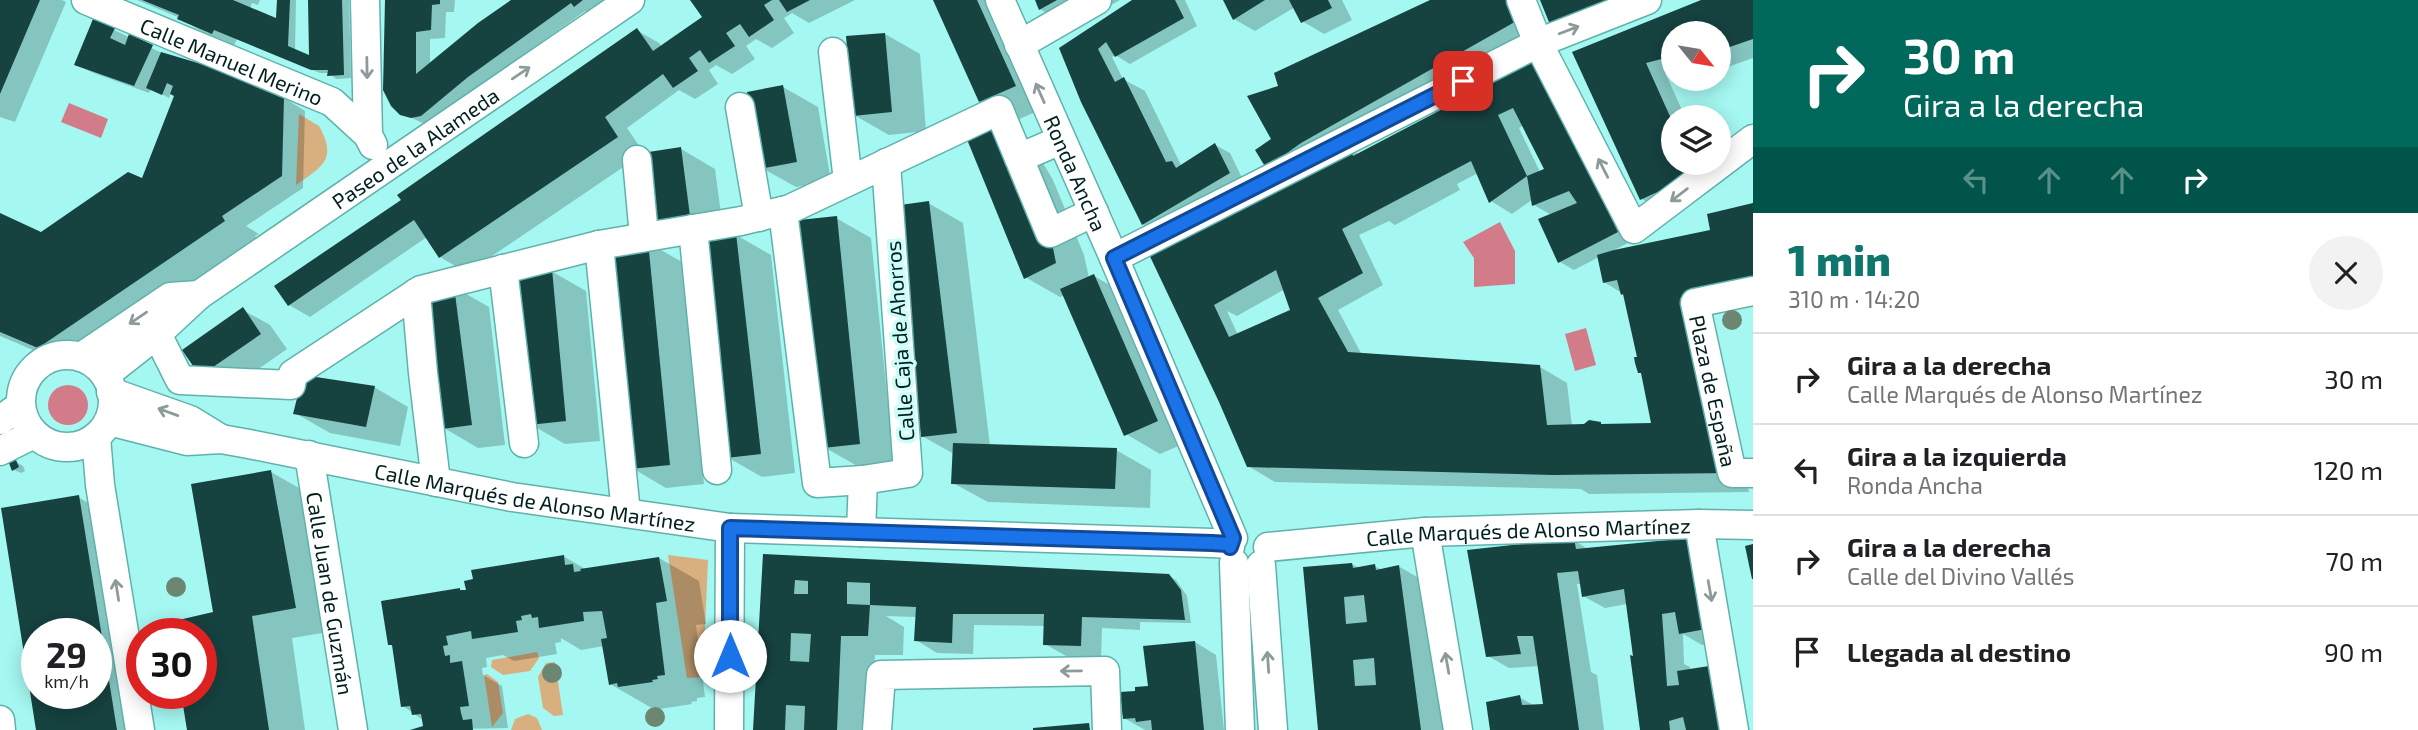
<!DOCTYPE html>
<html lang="es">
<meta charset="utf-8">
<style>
:root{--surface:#fff;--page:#f2f2f2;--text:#202124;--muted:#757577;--line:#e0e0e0;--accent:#0f766e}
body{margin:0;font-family:"Exo 2",sans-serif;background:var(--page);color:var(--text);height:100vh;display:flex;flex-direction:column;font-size:26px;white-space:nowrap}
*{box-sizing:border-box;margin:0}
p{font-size:23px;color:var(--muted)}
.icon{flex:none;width:38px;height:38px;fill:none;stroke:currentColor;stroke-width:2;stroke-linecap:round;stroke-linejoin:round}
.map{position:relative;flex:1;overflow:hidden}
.side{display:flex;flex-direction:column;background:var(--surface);width:665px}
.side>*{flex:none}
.hud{background:#00695c;color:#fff;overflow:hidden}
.needle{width:46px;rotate:120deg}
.tools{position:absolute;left:1661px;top:21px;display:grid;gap:14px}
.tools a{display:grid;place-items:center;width:70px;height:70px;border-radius:50%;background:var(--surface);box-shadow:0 4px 18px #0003;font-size:35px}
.speed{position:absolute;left:21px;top:618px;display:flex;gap:14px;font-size:35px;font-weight:700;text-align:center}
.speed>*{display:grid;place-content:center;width:91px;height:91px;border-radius:50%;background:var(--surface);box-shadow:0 4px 18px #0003;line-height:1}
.speed small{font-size:18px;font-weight:400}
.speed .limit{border:10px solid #d22;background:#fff;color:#111}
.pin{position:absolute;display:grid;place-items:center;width:60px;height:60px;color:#fff;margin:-30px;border-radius:14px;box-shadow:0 4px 10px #0006}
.me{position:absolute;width:77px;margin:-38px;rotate:0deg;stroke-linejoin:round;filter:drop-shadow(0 0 5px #0008)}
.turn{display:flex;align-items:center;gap:24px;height:147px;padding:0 35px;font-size:32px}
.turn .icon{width:91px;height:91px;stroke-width:2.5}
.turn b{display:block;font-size:49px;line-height:60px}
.lanes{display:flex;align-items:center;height:66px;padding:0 35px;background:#0003;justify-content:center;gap:35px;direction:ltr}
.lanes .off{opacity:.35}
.round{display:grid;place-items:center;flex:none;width:74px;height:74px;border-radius:37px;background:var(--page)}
.headline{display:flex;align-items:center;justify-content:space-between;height:119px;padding:0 35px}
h1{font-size:42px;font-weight:800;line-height:52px;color:var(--accent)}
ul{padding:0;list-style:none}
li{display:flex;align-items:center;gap:21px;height:91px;padding:0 35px;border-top:2px solid var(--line)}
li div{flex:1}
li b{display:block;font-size:26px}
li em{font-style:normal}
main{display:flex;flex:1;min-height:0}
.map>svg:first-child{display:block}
.green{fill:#d8af7e}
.water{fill:#d27c8a}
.shadow{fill:#0003;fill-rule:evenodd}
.building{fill:#164240;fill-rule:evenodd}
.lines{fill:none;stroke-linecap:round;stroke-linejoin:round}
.street-casing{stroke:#60b1ac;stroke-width:31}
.street{stroke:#fff;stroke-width:28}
.tree{fill:#6d8672}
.oneway{stroke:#8c9b9a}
.route-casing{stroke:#114b97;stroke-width:18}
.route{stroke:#1a73e8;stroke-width:12}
.labels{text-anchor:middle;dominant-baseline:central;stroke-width:7;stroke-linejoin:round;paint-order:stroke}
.street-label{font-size:21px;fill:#00201e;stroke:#cefdf9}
</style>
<main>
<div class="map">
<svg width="1753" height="730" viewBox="0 0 1753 730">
<rect width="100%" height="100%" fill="#a5f7f1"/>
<g class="green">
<path d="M299 114 319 126C338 159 322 167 296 185Z"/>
<polygon points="668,555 708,560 703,677 687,678"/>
<polygon points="537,652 539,658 530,671 503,675 491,667 492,660"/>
<polygon points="555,662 563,715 554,716 543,708 538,677 546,663"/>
<polygon points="487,674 498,682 503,713 492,727 484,675"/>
<polygon points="528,714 537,718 542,730 511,730 515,719"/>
</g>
<g class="water">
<polygon points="69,103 108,119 101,138 61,122"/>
<polygon points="1500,222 1515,251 1515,284 1474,287 1474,258 1463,242"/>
<polygon points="1586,328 1596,365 1575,371 1565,334"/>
<circle cx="68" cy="405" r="20"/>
</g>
<g class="shadow">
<polygon points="0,0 62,0 66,2 15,122 0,117"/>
<polygon points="137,0 260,0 258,5 252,3 250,9 278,21 278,0 296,0 295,51 311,57 310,0 349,0 351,78 336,79 329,73 320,73 237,39 234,45 201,31 180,18"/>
<polygon points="387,0 455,0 454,12 446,12 445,38 430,39 430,64 512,0 608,0 590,14 585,11 515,61 436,123 427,125 401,113"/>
<polygon points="692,0 855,0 809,23 792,13 784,18 794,33 772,48 756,39 746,46 755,59 732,74 716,65 709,70 718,84 695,99 679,90 627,128 644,153 467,273 440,257 427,237 310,317 289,305 402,201 638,31 659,43 662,47 704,18"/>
<polygon points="935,0 1002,0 1049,106 1015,121 980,101"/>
<polygon points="1036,0 1120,0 1095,14 1055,18 1040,9"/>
<polygon points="1134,0 1185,0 1197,26 1130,64 1115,55 1112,57 1123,79 1145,91 1182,167 1215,145 1230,153 1244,182 1158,232 1143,224 1061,49"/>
<polygon points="1225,0 1342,0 1352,20 1324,34 1302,21 1295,7 1255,31 1234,19"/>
<path d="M1434 0H1531L1546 35 1347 147 1360 155 1536 62 1632 241 1606 254 1712 231 1709 215 1753 205V295L1710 304 1749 492 1589 494 1581 489 1275 482 1248 466 1221 401 1148 249 1281 175 1274 139 1281 87ZM1524 125 1547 170 1540 172 1519 128ZM1478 173 1491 201 1512 214 1533 199 1534 205 1551 215 1560 262 1574 270 1599 257 1604 282 1625 295 1653 425 1604 426 1600 423 1572 426 1567 383 1540 367 1362 355 1338 310 1383 285 1359 235 1389 221 1395 225 1460 190 1457 184ZM1285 289 1293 311 1238 335 1227 311 1237 316Z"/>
<polygon points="1706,0 1753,0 1753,58 1722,69 1718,67 1718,33 1673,33 1673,67 1664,70 1685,117 1673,117 1673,163 1698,163 1707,182 1656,208 1642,199 1574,53"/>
<polygon points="114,30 166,55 284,98 305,111 303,188 246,226 259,234 255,236 258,241 73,367 0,336 0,217 42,234 153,184 176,96 171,93 169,98 151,89 149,93 91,72 76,64"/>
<polygon points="885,34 920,54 926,131 889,135 854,115"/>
<polygon points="783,87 818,107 831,181 796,187 762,168"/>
<polygon points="1033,146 1053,180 1084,255 1089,278 1094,276 1129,296 1192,440 1160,454 1126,434 1065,295 1060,297 1025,277"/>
<polygon points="681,149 715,169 724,237 736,235 771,255 795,473 762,477 727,457 705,246 645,154"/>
<polygon points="928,203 963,223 990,446 1116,450 1151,470 1150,508 988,502 953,483 954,454 922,436"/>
<polygon points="836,218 871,238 894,463 859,467 824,447"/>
<polygon points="647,242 682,262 704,484 666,488 632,468"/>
<polygon points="551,271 586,291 600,441 565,444 530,424"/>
<polygon points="454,287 489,307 505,445 478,448 444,428"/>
<polygon points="243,310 270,325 287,349 228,390 201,375"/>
<polygon points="374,387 408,407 400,446 330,433 295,413"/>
<polygon points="16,462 23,466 25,471 21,473 14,470"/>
<polygon points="271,472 311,495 335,631 292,638 305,730 189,730 183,693 201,693 215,614"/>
<path d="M78 497 118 520 152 730H38L3 510ZM37 634H96V693H37Z"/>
<polygon points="1574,540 1726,641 1702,645 1683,634 1684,664 1690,667 1690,671 1743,730 1642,730 1627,604 1605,608 1583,596 1582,584 1577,584 1591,672 1597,675 1604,730 1492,730 1519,697 1535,706 1545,705 1540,666 1509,668 1488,656"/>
<polygon points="563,556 587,570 659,558 699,581 706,624 696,625 705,697 697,698 697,701 691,702 692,704 660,709 650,707 610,684 604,646 581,650 561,638 561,642 555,643 557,654 514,661 503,655 486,658 487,667 482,668 483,675 502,686 508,728 416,730 425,728 423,720 403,706 394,647 389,644 463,592"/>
<polygon points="764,556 1168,576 1176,580 1187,596 1191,623 1140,622 1140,630 1102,628 1101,658 1066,656 1045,644 1045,626 974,625 973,654 937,653 916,640 917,617 886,616 904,627 903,655 875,655 872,730 755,730"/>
<polygon points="1352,564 1360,569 1374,566 1382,570 1398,566 1438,589 1457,730 1320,730 1305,568"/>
<polygon points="1195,642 1216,655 1224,730 1145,730 1124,718 1137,692 1150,687"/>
</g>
<g class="building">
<polygon points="0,0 40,0 0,94"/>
<polygon points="142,0 233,0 276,18 277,0 290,0 288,46 309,55 308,0 342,0 344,75 327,76 328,70 311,70 214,30 212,34 177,19 179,15"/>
<polygon points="385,0 440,0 440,4 432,5 431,30 416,32 416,74 478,23 511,0 583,0 574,7 571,3 468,77 421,116 411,118 400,115 391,106 383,90"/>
<polygon points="690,0 772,0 764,5 774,20 749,37 740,24 726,33 735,46 709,63 700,50 689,58 698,71 673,88 663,74 605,117 618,137 439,258 414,220 288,306 274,286 401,200 397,195 637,28 653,51 702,17"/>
<polygon points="779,0 810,0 787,12"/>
<polygon points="933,0 977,0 1016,86 979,102"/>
<polygon points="1035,0 1057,0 1039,10"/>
<polygon points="1132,0 1175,0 1184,18 1115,57 1106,42 1098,49 1115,82 1124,77 1166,162 1172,161 1176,168 1215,143 1230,173 1142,225 1081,102 1059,48"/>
<polygon points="1223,0 1265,0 1233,20"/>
<polygon points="1289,0 1328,0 1332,8 1301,23"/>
<polygon points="1430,0 1512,0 1520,19 1301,143 1266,168 1255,150 1271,139 1247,96 1278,86 1274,73"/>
<polygon points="1540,0 1616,0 1551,27"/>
<polygon points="1701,0 1753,0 1753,39 1718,51 1718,33 1673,33 1673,56 1646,63 1673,123 1673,163 1688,163 1693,173 1686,179 1640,200 1572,52"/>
<polygon points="93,19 115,28 110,38 125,45 129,34 153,45 134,86 74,65"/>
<polygon points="885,33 892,112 853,116 846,36"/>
<polygon points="161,52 208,66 284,97 282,176 222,216 225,221 38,348 0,332 0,213 41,232 128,172 142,178 174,96 170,94 173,86 167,83 162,95 146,88"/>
<path d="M1536 60 1618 232 1558 263 1538 219 1577 203 1569 191 1532 206 1527 176 1544 169 1513 108 1498 115 1527 176 1489 203 1471 161 1342 229 1363 273 1318 298 1348 352 1540 365 1547 425 1584 424 1589 420 1601 422V424L1651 423 1641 373H1638L1635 363 1634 357H1637L1623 294 1621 295 1617 280 1603 283 1597 255 1614 250 1710 230 1707 214 1753 203V291L1695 303 1732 473 1553 475 1247 467 1219 402 1146 248 1350 147 1353 156ZM1276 270 1290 310 1229 337 1214 305Z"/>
<polygon points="783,85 797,162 760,169 747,92"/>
<polygon points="998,124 1050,233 1056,263 1024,279 964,132"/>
<polygon points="681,147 691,224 653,229 642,153"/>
<polygon points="929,201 957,433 921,437 893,206"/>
<polygon points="837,216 860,444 823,448 799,220"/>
<polygon points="736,233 761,454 726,458 702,239"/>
<polygon points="648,241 670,465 630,469 607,246"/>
<polygon points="552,269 566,421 529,425 515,273"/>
<polygon points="1094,274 1158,421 1124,436 1060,289"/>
<polygon points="454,286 472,425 442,429 425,290"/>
<polygon points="243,307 261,334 200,376 182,350"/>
<polygon points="303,375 375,386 366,427 293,414"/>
<polygon points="953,443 1117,448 1115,489 951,484"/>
<polygon points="16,460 19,467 12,471 9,463"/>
<polygon points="271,470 296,608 252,616 269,730 187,730 181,693 201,693 201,634 172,634 170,622 213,612 191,484"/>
<path d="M79 495 117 730H36L1 508ZM37 634H96V693H37Z"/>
<polygon points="1574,538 1576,549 1689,538 1706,629 1679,634 1675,612 1662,614 1667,686 1679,685 1677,671 1709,666 1720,730 1686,730 1683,717 1669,721 1670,730 1640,730 1630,655 1633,656 1624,589 1582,597 1578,571 1557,573 1579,730 1490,730 1486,702 1520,695 1522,705 1543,704 1537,662 1533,636 1517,636 1521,654 1486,657 1467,550"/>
<polygon points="1753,544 1753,579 1752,579 1745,546"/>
<path d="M763 554 1169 574 1181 590 1185 620 1082 617 1081 646 1043 645 1044 614H953L952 643 914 641 916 607 870 605V583L847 582V604L870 605 868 636H841L837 730H804L805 706 786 705 785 730H753ZM795 580 808 581V594H794ZM791 633 811 634 809 662 790 661Z"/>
<polygon points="564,555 565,565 573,564 574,572 581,571 580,569 659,557 667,601 656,603 665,675 657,676 658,679 652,680 653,682 618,687 617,683 609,685 601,639 607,638 602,611 583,612 584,621 539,628 538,617 532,618 531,614 521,616 522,620 516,621 518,632 472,639 471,631 446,636 448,645 443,646 445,656 450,655 450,663 462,661 469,706 460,707 461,713 463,720 472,719 473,730 410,730 423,726 421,714 412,715 410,706 401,707 392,645 388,645 381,601 460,588 460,590 466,590 464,581 473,579 471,570"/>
<path d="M1352 563 1353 568 1375 564 1376 570 1399 565 1421 730H1318L1303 567ZM1364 595 1367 622 1346 624 1344 597ZM1374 658 1376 685 1355 686 1353 660Z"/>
<polygon points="1195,641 1204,730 1152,730 1151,720 1136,722 1135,718 1123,719 1120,692 1135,691 1135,687 1148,686 1143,646"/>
<polygon points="1089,723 1090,730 1033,730 1033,728"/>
</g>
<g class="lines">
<defs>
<g id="street">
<path id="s1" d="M86 0 332 102 368 135"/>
<polyline points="365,0 368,135 373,145"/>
<path id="s2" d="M1000 0 1114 258 1233 538"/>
<polyline points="1521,0 1538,43 1634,229 1753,139"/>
<polyline points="1019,45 1097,0"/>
<polyline points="833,52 848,181"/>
<polyline points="740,107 759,217"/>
<polyline points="1061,140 1019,158 1050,233 1094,212"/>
<polyline points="637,160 644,236"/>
<polyline points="783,211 817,483 863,480"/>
<polyline points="693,229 717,470"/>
<polyline points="599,245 626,513"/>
<polyline points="1114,258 1538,43 1647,0"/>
<polyline points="503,269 524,443"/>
<path id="s3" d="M1753 291 1695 303 1732 473H1753"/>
<polyline points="416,293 423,373 436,482"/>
<polyline points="157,334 180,380 291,385 293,374 421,290 599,245 741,221 790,209 999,110 1019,158"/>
<circle cx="67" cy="401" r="46"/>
<polyline points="81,357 170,297 199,295"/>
<path id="s4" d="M105 375 157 334 199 295 630 0"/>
<polyline points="111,392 190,420 221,439"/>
<polyline points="0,420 20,406"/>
<path id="s5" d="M109 421 187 441 221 439 249 444 512 497 730 528 1212 543 1228 544 1230 547"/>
<polyline points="96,437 100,485 140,730"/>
<polyline points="0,451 34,434"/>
<path id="s6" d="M309 455 353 730"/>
<polyline points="1699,524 1734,730"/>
<polyline points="861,532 863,480 908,473 886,163"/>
<polyline points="1425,532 1458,730"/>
<path id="s7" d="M1268 547 1425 532 1699 524 1753 525"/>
<polyline points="1234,563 1240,730"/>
<polyline points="1261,565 1273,730"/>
<polyline points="0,720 1,730"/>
<polyline points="729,730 730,528"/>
<polyline points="877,730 881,675 1105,671 1107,730"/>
</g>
</defs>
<use href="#street" class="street-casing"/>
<use href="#street" class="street"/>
</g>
<g class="tree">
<circle cx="1732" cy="320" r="10"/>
<circle cx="176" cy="587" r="10"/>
<circle cx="552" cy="673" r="10"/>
<circle cx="655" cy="717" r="10"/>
</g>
<defs><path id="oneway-shaft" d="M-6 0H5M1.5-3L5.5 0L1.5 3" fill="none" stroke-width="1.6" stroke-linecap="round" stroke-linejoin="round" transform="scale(1.75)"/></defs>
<g class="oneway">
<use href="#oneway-shaft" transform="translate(1569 30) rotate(-21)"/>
<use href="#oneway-shaft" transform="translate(367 68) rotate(89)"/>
<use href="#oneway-shaft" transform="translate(521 73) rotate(-34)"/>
<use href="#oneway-shaft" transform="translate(1040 93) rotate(-114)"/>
<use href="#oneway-shaft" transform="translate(1603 168) rotate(-117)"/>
<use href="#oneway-shaft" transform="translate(1679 195) rotate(143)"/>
<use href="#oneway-shaft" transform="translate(138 318) rotate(146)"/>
<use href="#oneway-shaft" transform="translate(168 412) rotate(-160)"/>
<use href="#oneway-shaft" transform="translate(117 590) rotate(-99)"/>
<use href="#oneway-shaft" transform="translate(1710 591) rotate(80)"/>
<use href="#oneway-shaft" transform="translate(1268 662) rotate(-94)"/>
<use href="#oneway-shaft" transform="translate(1447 663) rotate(-100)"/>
<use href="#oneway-shaft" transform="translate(1071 671) rotate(179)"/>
</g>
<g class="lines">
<defs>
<polyline id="route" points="730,656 730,528 1212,543 1228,544 1230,547 1233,538 1114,258 1463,81"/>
</defs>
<use href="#route" class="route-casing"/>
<use href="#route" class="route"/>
</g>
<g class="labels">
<g class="street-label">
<text stroke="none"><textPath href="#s1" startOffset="158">Calle Manuel Merino</textPath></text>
<text stroke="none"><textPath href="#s4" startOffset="385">Paseo de la Alameda</textPath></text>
<text stroke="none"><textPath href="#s2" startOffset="189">Ronda Ancha</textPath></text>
<text transform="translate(899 341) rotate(-94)">Calle Caja de Ahorros</text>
<text stroke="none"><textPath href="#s3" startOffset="149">Plaza de España</textPath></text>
<text stroke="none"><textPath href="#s5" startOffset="434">Calle Marqués de Alonso Martínez</textPath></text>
<text stroke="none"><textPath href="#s7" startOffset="261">Calle Marqués de Alonso Martínez</textPath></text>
<text stroke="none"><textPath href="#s6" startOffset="140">Calle Juan de Guzmán</textPath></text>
</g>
</g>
</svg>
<div class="tools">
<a><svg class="needle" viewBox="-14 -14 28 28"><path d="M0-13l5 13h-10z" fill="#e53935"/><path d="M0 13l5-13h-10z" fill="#757577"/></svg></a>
<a><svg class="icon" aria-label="layers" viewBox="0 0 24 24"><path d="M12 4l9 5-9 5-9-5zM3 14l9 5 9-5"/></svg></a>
</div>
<div class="speed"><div>29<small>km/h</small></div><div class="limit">30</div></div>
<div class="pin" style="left:1463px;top:81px;background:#d93025"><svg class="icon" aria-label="arrive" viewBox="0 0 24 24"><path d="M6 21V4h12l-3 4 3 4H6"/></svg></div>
<svg class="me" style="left:730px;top:656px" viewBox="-20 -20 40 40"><circle r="19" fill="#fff"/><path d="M0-13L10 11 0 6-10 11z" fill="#1a73e8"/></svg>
</div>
<section class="side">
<div class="hud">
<div class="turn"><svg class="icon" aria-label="right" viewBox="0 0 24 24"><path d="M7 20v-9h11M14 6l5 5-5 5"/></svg><div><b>30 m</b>Gira a la derecha</div></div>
<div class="lanes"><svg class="icon off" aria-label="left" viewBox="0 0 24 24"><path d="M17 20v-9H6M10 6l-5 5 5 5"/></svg><svg class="icon off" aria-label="ahead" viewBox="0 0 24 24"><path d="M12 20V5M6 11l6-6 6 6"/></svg><svg class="icon off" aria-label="ahead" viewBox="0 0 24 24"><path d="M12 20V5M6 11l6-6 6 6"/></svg><svg class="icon" aria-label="right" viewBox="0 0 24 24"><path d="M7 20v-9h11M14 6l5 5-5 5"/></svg></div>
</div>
<div class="headline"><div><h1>1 min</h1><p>310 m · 14:20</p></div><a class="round"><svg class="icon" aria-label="close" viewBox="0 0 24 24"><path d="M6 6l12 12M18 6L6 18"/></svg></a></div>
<ul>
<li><svg class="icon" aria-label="right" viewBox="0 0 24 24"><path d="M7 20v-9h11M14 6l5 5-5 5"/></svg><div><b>Gira a la derecha</b><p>Calle Marqués de Alonso Martínez</p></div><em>30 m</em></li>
<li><svg class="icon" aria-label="left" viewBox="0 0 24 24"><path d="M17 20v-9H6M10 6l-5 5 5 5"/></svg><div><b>Gira a la izquierda</b><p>Ronda Ancha</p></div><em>120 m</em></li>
<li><svg class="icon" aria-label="right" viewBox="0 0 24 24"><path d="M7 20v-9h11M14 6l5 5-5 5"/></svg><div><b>Gira a la derecha</b><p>Calle del Divino Vallés</p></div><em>70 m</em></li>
<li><svg class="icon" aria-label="arrive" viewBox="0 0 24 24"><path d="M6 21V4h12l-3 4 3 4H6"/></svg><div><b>Llegada al destino</b></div><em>90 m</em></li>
</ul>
</section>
</main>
